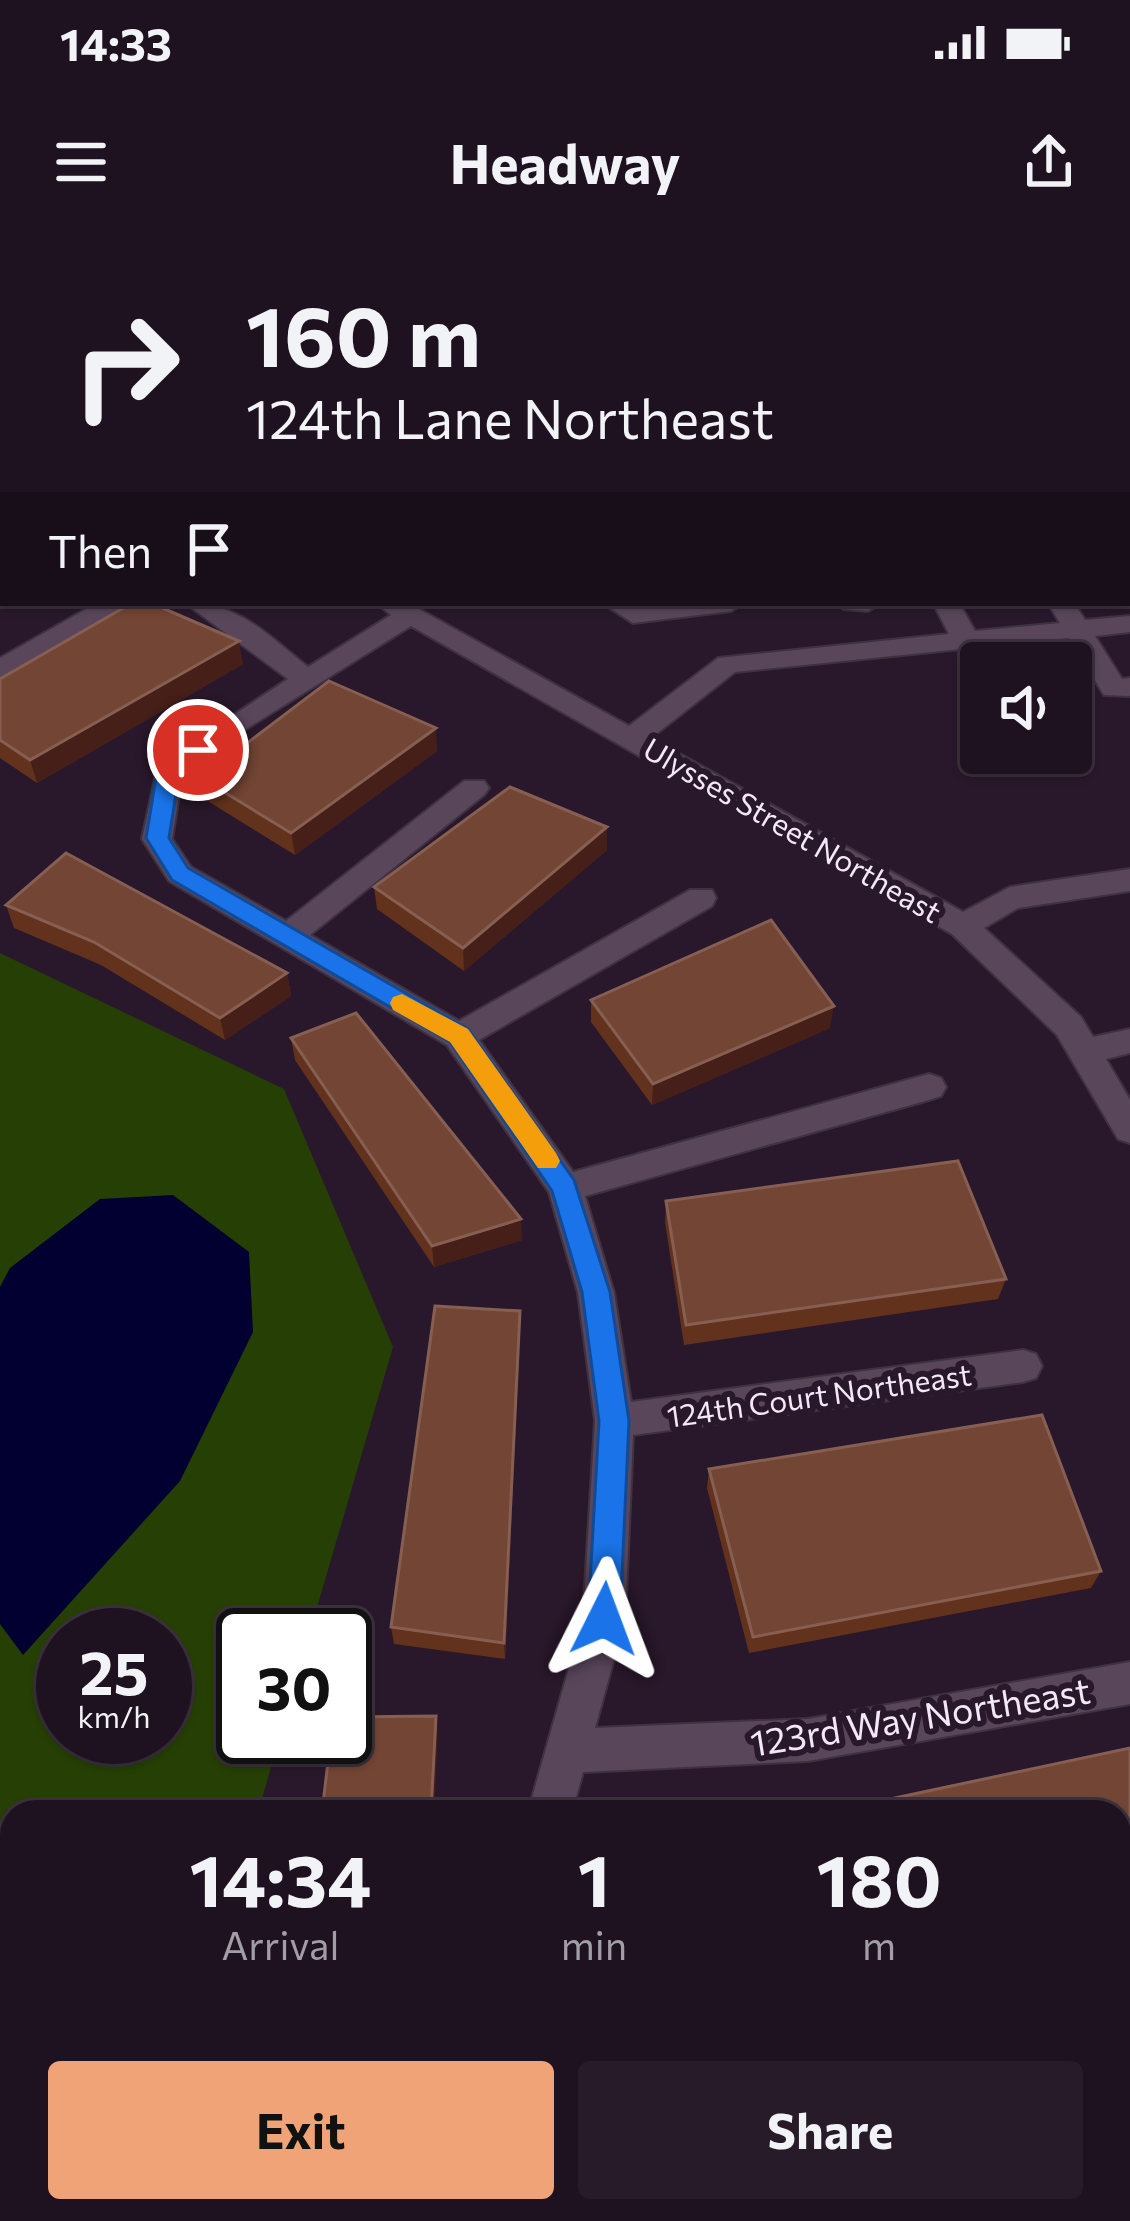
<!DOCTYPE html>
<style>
:root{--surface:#1f1220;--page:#271b29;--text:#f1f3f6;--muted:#a19ea5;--line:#3c323e;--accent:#efa377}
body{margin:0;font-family:Commissioner,sans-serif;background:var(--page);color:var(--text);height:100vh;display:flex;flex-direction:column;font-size:45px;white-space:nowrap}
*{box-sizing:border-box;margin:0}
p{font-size:39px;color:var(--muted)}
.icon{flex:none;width:66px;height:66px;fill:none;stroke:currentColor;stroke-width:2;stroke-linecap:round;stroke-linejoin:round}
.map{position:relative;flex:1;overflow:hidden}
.side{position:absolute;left:0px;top:1560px;width:1131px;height:423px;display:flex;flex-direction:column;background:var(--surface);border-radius:36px 36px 0 0;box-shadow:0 3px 9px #0004,0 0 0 3px var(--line)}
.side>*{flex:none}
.guide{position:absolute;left:0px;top:0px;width:1131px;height:366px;box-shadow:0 3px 9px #0004,0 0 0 3px var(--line);background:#1f1220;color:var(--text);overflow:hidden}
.controls{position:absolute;left:960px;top:402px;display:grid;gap:24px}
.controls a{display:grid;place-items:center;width:132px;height:132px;border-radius:12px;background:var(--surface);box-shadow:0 3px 9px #0004,0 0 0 3px var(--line);font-size:60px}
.speed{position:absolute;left:36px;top:1368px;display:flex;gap:24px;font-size:60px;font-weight:700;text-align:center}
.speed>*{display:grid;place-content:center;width:156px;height:156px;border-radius:50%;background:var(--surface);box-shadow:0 3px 9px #0004,0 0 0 3px var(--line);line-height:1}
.speed small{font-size:30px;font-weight:400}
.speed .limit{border:6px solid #111;border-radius:18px;background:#fff;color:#111}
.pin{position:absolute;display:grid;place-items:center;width:102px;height:102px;color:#fff;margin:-51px;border:6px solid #fff;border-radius:50%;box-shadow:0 3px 12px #0007}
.me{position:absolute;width:132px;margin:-66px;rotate:3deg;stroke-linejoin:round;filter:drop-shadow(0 0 9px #0008)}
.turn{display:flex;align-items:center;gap:42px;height:252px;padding:0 48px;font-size:54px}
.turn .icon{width:156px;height:156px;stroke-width:2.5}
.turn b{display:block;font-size:84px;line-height:102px}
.then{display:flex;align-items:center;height:114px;padding:0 48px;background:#0003;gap:24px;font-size:45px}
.eta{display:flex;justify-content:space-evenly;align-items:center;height:204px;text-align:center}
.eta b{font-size:72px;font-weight:700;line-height:84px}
.cta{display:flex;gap:24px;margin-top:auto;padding:24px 48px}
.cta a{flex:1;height:138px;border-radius:12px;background:var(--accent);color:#111;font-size:48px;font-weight:700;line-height:138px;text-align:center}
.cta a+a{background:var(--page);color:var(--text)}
.status{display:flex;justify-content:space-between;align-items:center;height:84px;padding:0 60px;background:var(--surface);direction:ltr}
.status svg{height:33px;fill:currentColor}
header{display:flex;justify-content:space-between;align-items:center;height:156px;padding:0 48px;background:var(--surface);font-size:54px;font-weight:700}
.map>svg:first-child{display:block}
.green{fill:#253f04;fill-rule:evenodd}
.water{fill:#010031}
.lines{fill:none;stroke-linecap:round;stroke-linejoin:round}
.minor-casing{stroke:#3e3240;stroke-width:4}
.major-casing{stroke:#3e3240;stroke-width:4}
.highway-casing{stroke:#3e3240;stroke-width:4}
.minor{fill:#59465b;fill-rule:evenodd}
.major{fill:#b9728c;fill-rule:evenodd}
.highway{fill:#f98fac;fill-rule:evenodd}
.wall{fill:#62321c}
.shaded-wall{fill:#451f18}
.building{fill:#724534;stroke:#865f52;stroke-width:3}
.route{fill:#1a73e8;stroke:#114b97;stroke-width:3}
.slow{fill:#f59e0b}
.labels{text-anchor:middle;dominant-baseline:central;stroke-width:12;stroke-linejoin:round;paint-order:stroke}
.street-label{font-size:30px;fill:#f3e8f5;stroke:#29182b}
.near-street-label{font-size:36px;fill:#f3e8f5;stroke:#29182b}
</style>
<div class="status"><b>14:33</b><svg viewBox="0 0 49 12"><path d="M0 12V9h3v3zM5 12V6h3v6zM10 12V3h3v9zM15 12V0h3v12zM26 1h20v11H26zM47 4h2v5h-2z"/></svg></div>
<header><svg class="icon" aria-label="menu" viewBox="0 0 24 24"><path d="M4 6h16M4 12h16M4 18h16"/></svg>Headway<svg class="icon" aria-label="share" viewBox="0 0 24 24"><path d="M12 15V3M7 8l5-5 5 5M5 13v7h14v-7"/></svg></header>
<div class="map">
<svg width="1130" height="1981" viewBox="0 0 1130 1981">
<rect width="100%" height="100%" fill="#29182b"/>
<path class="green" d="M0 713 284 849 393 1107 309 1395H243V1497H280L258 1572H12V1971H269L275 1981H0ZM63 1395H165V1497H63Z"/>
<polygon class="water" points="173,955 249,1012 253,1092 180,1241 23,1415 0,1384 0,1047 10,1028 100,959"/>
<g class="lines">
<defs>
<g id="minor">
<polygon points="139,0 161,0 136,3"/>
<rect x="264" y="0" width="22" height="3"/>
<polygon points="462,0 484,0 485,3 463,3"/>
<polygon points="550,0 572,0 573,3 551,3"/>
<polygon points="736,0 758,0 759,3 737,3"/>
<polygon points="821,0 843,0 845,3 823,3"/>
<rect x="0" y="94" width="3" height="14"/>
<rect x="1128" y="237" width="2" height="15"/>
<polygon points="1128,350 1130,366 1119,364 1128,363"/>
<polygon points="97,363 140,363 0,439 0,418"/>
<path d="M185 363C240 363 266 394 308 427L391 375 376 363H408L629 486 718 418 949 394 933 363H959L975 391 1060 383 1048 363H1074L1085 380 1130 376V392L1095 396 1122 439 1130 438V456L1104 455 1069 398 735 432 651 498 963 672 1010 647 1130 629V651L1018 668 984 688 1081 777 1093 797 1130 789V813L1106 819 1130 860V903L1118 899 1057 795 952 694 411 386 238 494 182 536 172 599 191 627 286 681 464 541H484L489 548 484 555 310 695 459 781 690 650H712L716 658 712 666 479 800 573 932 929 834 941 838 946 847 941 856 929 860 585 956 614 1053 631 1162 1023 1110 1036 1114 1042 1126 1036 1138 1023 1142 633 1195 625 1379 595 1488 808 1479 1130 1422V1464L808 1521 583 1532 572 1572H528L583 1379 595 1181 578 1053 549 952 447 805 169 641 142 599 158 525 288 439Z"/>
<polygon points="602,363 744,363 731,371 633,383"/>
<polygon points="839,363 881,363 868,371 843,369"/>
<polygon points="1130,1824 1130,1872 1119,1875 1119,1825"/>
<polygon points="645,1971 699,1971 703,1981 649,1981"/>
<polygon points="761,1971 817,1971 813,1981 757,1981"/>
</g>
<g id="major">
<rect x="1128" y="69" width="2" height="14"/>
<rect x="1128" y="114" width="2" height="14"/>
<rect x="0" y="178" width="3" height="14"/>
<rect x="0" y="226" width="3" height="14"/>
</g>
<g id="highway">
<polygon points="1086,0 1108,0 1109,3 1087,3"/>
<rect x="1128" y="142" width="2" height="14"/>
</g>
</defs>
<use href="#minor" class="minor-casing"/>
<use href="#major" class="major-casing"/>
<use href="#highway" class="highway-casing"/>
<use href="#minor" class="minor"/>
<use href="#major" class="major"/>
<use href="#highway" class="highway"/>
</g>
<g class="wall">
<polygon points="23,0 125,0 126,3 24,3"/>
<polygon points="621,0 713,0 713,3 622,3"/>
<polygon points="1128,244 1130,245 1130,342 1128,341"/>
<polygon points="243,424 37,543 0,518 0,439"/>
<polygon points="437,511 295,615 206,560 201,538"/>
<polygon points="607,587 607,610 464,731 377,669 374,647"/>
<polygon points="6,665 287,733 291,756 225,800 101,725 14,688"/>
<polygon points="591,760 830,788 652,865 591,782"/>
<polygon points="291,798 522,1000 434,1027 295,820"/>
<polygon points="666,961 1006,1039 998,1059 684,1105 665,982"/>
<polygon points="520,1071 520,1091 505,1419 394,1404 391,1387"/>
<polygon points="709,1229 1101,1331 1091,1348 749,1413 707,1248"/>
<polygon points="1130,1508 1130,1720 1119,1722 1119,1572"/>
</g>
<g class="shaded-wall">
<polygon points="239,401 243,424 37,543 30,520"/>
<polygon points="436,488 437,511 295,615 291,593"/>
<polygon points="607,587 607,610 464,731 463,708"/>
<polygon points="287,733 291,756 225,800 220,778"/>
<polygon points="834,766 830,788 652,865 653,844"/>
<polygon points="521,979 522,1000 434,1027 432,1006"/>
<polygon points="520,1071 520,1091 505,1419 504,1403"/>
<polygon points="436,1476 438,1492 434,1572 431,1572"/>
</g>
<g class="building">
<rect x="64" y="0" width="33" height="3"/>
<polygon points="352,0 432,0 433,3 352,3"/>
<polygon points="1128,244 1130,245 1130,306 1128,305"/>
<polygon points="132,363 151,363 239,401 30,520 0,500 0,439"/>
<polygon points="329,441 436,488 291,593 201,538"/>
<polygon points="510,547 607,587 463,708 374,647"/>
<polygon points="66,613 287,733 220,778 94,702 6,665"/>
<polygon points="771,680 834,766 653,844 591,760"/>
<polygon points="356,773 521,979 432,1006 291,798"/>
<polygon points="958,921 1006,1039 686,1085 666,961"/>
<polygon points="435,1066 520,1071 504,1403 391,1387"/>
<polygon points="1042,1175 1101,1331 753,1397 709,1229"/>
<polygon points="436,1476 431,1572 322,1572 331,1497 345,1497 345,1477"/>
<polygon points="1130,1508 1130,1710 1119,1712 1119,1572 829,1572"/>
<polygon points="1130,1952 1130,1981 1025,1981 1062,1971 1119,1971 1119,1955"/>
<polygon points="506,1971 530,1971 537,1981 493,1981"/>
</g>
<polygon class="route" points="198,503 209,510 179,535 169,598 188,628 468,789 574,940 610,1052 629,1181 620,1379 615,1390 604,1394 593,1390 588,1379 599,1181 582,1052 552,951 450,802 172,640 146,598 157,532"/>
<polygon class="slow" points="402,754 468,789 556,913 560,921 556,928 538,928 450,802 393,770 390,763 393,757"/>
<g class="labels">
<g class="street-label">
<text transform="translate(793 589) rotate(30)">Ulysses Street Northeast</text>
<text transform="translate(819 1154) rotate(-8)">124th Court Northeast</text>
</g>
<g class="near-street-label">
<text transform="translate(920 1475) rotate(-9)">123rd Way Northeast</text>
</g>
</g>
</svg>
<div class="controls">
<a><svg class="icon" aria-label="sound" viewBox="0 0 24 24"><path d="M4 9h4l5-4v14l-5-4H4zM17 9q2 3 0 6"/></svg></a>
</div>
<div class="speed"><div>25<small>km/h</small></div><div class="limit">30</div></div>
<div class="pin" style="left:198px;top:510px;background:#d93025"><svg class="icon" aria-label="arrive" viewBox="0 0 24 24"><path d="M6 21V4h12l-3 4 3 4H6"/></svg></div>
<svg class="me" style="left:604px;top:1379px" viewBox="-20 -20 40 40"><path d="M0-17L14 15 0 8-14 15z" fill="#1a73e8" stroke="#fff" stroke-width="4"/></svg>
<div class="guide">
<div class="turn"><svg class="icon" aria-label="right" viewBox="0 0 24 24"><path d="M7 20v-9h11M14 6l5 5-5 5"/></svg><div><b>160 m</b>124th Lane Northeast</div></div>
<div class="then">Then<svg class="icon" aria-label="arrive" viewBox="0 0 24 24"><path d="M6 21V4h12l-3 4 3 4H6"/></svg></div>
</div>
<section class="side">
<div class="eta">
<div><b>14:34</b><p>Arrival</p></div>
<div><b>1</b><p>min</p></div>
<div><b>180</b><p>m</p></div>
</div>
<div class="cta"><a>Exit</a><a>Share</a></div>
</section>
</div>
